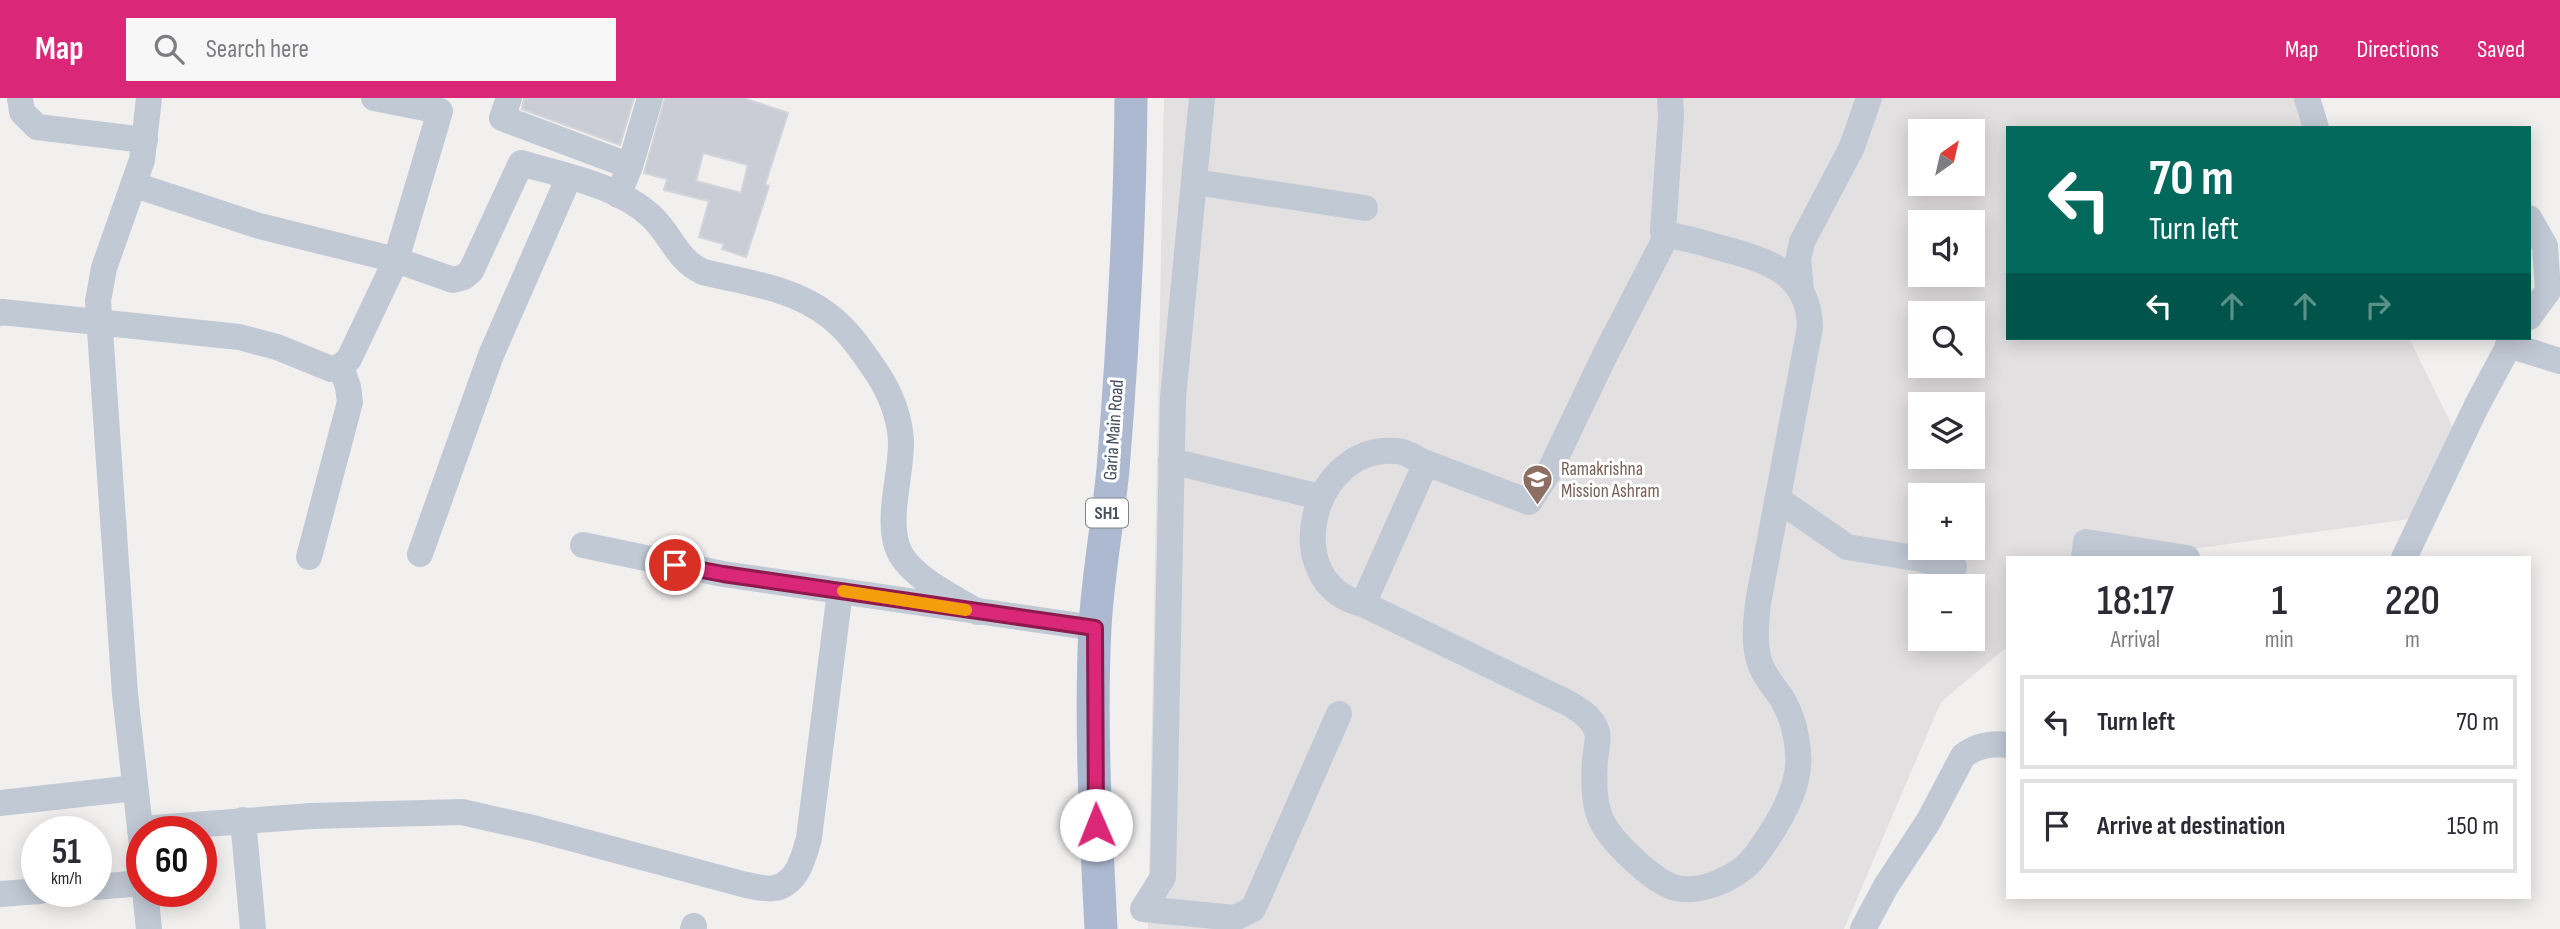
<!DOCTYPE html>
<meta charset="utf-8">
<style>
:root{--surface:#fff;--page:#f7f7f7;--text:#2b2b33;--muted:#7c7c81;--line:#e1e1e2;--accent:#db2777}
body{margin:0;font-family:"Sofia Sans Condensed",sans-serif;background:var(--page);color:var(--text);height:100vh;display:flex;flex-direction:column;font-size:26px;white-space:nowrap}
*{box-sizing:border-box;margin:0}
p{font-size:23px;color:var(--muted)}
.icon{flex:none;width:38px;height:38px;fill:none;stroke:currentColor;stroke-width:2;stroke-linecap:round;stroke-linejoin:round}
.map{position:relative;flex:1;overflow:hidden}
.drawer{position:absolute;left:2006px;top:458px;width:525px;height:343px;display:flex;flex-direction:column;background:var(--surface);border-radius:0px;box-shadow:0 4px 18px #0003}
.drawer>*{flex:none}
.hud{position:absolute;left:2006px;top:28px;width:525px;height:214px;border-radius:0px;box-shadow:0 4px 18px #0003;background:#00695c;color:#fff;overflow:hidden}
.needle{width:46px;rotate:34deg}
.controls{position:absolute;left:1908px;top:21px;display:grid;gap:14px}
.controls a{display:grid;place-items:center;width:77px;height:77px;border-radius:0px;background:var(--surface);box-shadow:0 4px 18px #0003;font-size:35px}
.speed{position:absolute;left:21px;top:718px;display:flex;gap:14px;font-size:35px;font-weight:700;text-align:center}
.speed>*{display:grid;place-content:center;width:91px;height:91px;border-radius:50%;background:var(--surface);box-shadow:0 4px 18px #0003;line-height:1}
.speed small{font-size:18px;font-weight:400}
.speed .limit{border:10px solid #d22;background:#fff;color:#111}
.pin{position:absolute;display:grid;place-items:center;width:60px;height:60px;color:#fff;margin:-30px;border:4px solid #fff;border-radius:50%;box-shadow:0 2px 7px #0007}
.me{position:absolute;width:77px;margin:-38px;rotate:359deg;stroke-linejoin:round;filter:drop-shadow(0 0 5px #0008)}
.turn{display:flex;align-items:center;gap:24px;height:147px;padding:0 28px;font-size:32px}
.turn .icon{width:91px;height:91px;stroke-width:2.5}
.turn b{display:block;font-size:49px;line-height:60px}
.lanes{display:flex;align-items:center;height:66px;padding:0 28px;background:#0003;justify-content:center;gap:35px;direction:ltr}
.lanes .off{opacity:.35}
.eta{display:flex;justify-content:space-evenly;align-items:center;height:119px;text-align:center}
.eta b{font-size:42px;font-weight:600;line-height:49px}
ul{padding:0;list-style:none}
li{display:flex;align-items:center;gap:21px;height:94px;margin:0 14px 10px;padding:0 14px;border:4px solid var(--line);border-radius:0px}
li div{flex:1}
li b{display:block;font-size:26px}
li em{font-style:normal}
header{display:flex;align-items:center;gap:42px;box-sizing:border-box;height:98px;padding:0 35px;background:var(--accent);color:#fff}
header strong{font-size:33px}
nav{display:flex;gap:38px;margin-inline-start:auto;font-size:24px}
.search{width:490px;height:63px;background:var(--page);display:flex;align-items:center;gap:18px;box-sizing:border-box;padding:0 24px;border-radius:0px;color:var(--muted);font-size:26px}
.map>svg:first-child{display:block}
.education{fill:#e3e0e1;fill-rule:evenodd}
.building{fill:#cacdd5;stroke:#d2d4db;stroke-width:2;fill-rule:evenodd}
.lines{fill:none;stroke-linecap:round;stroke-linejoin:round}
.minor{stroke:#c1c9d5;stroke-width:26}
.major{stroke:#acb9d1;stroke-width:33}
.route-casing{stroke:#8e194d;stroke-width:18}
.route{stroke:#db2777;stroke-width:12}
.slow{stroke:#f59e0b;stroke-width:12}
.labels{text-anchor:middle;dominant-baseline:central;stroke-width:6;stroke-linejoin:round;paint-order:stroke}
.shield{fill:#fff;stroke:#7d848e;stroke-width:2}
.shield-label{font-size:18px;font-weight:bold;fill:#454f5e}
.street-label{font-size:19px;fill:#454f5e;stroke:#fff}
.education-label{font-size:19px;fill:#785e54;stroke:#fff;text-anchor:start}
</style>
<header>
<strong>Map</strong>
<div class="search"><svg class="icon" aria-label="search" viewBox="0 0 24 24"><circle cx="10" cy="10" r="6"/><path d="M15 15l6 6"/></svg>Search here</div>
<nav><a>Map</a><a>Directions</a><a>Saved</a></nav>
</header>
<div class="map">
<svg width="2560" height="831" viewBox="0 0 2560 831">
<rect width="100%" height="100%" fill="#f2efef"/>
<path class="education" d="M1164 0H2320L2307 30H2007V240H2409L2458 340 2410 421 2127 460H2007V549L1941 604 1844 831H1148ZM1920 33H1972V86H1920ZM1920 124H1972V177H1920ZM1920 215H1972V268H1920ZM1920 306H1972V359H1920ZM1920 397H1972V450H1920ZM1920 488H1972V541H1920Z"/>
<g class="building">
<polygon points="524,0 634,0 620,47 522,11"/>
<path d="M665 0H743L788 15 765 87 769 88 746 159 722 151 724 146 699 139 709 103 664 92 667 81 644 75ZM703 55 748 67 741 95 696 83Z"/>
</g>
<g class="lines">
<g class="minor">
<polyline points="20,0 22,14 37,29 145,42"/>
<polyline points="509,0 502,20 630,68 618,97"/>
<polyline points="1202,0 1173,300 1163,779 1143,811 1235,820 1253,811 1339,616"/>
<polyline points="2307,0 2316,30"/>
<polyline points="630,68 650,0"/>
<polyline points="1195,84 1365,110"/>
<path d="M135 87 256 127 396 162 453 182 464 179 471 173 521 65C565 78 618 87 652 119 672 138 676 161 703 174 745 184 793 190 828 217 847 231 860 250 873 269 888 290 899 316 901 342 902 374 887 417 897 448 906 477 953 499 978 514"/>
<polyline points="2529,120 2545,148 2548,193 2529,219"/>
<polyline points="1801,192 1798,162 1802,144 1852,49 1869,0"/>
<polyline points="0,215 2,214 239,239 277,249 331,271 341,268 349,261 396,162 440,13 374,0"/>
<polyline points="2508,247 2560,263"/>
<polyline points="1171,363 1320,399"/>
<polyline points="1426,365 1529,404 1550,372 1604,259 1667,137"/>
<polyline points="1779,402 1847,449 1921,461 1954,469"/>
<polyline points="583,447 723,476 1095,530"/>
<polyline points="420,456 491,257 569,79"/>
<polyline points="309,459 350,304 348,289 341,268"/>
<polyline points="2084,460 2086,444 2187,460"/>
<polyline points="2404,460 2476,309 2513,240"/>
<path d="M1363 506 1426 365C1416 361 1408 354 1397 353 1310 345 1277 486 1363 506L1568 605C1580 612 1593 620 1597 634 1599 642 1596 653 1595 661 1594 679 1593 701 1600 719 1608 741 1653 784 1676 790 1703 796 1741 778 1756 757 1773 734 1792 705 1797 676 1801 654 1795 624 1784 604 1777 592 1766 581 1761 568 1753 549 1756 525 1758 505L1810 229C1809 174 1766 162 1721 150 1703 145 1685 139 1667 137L1663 133 1671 18 1670 0"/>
<polyline points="0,705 135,690"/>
<polyline points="243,722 253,831"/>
<path d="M140 731 311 718 462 714 533 730 746 787C754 788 767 792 775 790 798 785 804 758 809 740L840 493"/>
<polyline points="142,748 125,596 98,203 104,170 142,62 149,0"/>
<polyline points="96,789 142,785"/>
<polyline points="145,793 149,831"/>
<polyline points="0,796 40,793"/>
<polyline points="693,831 694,828"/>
<path d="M1863 831 1886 788 1928 724 1963 658C1976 648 1992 645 2007 647"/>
</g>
<path class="major" d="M1101 831C1096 731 1090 629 1095 529 1098 476 1108 424 1113 371 1123 248 1130 123 1131 0"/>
</g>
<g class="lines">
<defs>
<polyline id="route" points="675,467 723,476 1095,530 1096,727"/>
</defs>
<use href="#route" class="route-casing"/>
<use href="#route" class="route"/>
<polyline class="slow" points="843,493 966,512"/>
</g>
<defs>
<symbol id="school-pin" viewBox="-11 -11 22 30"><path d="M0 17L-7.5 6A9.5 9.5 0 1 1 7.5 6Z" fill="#8d6e63" stroke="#fff"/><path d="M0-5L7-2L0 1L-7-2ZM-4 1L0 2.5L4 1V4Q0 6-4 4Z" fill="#fff"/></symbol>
</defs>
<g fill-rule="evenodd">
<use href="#school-pin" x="1520" y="364" width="35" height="47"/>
</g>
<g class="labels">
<rect class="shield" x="1086" y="400.5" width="42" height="29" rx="5"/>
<g class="shield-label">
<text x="1107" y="415">SH1</text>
</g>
<g class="street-label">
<text transform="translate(1114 332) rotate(-86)">Garia Main Road</text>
</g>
<g class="education-label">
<text x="1561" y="371">Ramakrishna<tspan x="1561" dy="22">Mission Ashram</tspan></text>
</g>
</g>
</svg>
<div class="controls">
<a><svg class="needle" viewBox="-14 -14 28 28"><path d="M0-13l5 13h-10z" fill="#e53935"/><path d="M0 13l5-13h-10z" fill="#7c7c81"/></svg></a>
<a><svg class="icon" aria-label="sound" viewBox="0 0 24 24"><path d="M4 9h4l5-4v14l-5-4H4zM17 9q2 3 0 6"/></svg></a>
<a><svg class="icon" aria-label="search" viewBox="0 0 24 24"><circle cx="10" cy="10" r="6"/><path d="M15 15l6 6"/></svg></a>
<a><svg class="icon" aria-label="layers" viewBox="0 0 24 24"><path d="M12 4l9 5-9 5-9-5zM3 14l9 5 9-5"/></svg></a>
<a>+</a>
<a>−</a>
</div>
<div class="speed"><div>51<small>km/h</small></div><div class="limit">60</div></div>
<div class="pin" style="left:675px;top:467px;background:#d93025"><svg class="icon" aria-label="arrive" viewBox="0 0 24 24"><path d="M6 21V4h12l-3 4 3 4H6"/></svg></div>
<svg class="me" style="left:1096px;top:727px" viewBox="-20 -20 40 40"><circle r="19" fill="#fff"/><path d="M0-13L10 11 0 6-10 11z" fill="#db2777"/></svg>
<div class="hud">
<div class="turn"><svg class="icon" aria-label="left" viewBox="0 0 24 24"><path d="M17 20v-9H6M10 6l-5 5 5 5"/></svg><div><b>70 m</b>Turn left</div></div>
<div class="lanes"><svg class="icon" aria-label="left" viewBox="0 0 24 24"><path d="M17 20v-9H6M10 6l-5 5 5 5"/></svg><svg class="icon off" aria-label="ahead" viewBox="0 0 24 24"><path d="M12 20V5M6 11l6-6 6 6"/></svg><svg class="icon off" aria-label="ahead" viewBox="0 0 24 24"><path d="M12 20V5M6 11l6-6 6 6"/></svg><svg class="icon off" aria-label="right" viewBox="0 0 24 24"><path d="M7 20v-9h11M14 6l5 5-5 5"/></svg></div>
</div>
<section class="drawer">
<div class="eta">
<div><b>18:17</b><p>Arrival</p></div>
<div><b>1</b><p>min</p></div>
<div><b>220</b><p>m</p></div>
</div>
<ul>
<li><svg class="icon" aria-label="left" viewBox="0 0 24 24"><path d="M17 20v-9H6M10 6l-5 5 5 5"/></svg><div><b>Turn left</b></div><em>70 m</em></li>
<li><svg class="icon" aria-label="arrive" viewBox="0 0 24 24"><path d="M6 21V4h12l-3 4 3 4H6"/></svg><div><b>Arrive at destination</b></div><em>150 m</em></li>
</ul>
</section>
</div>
